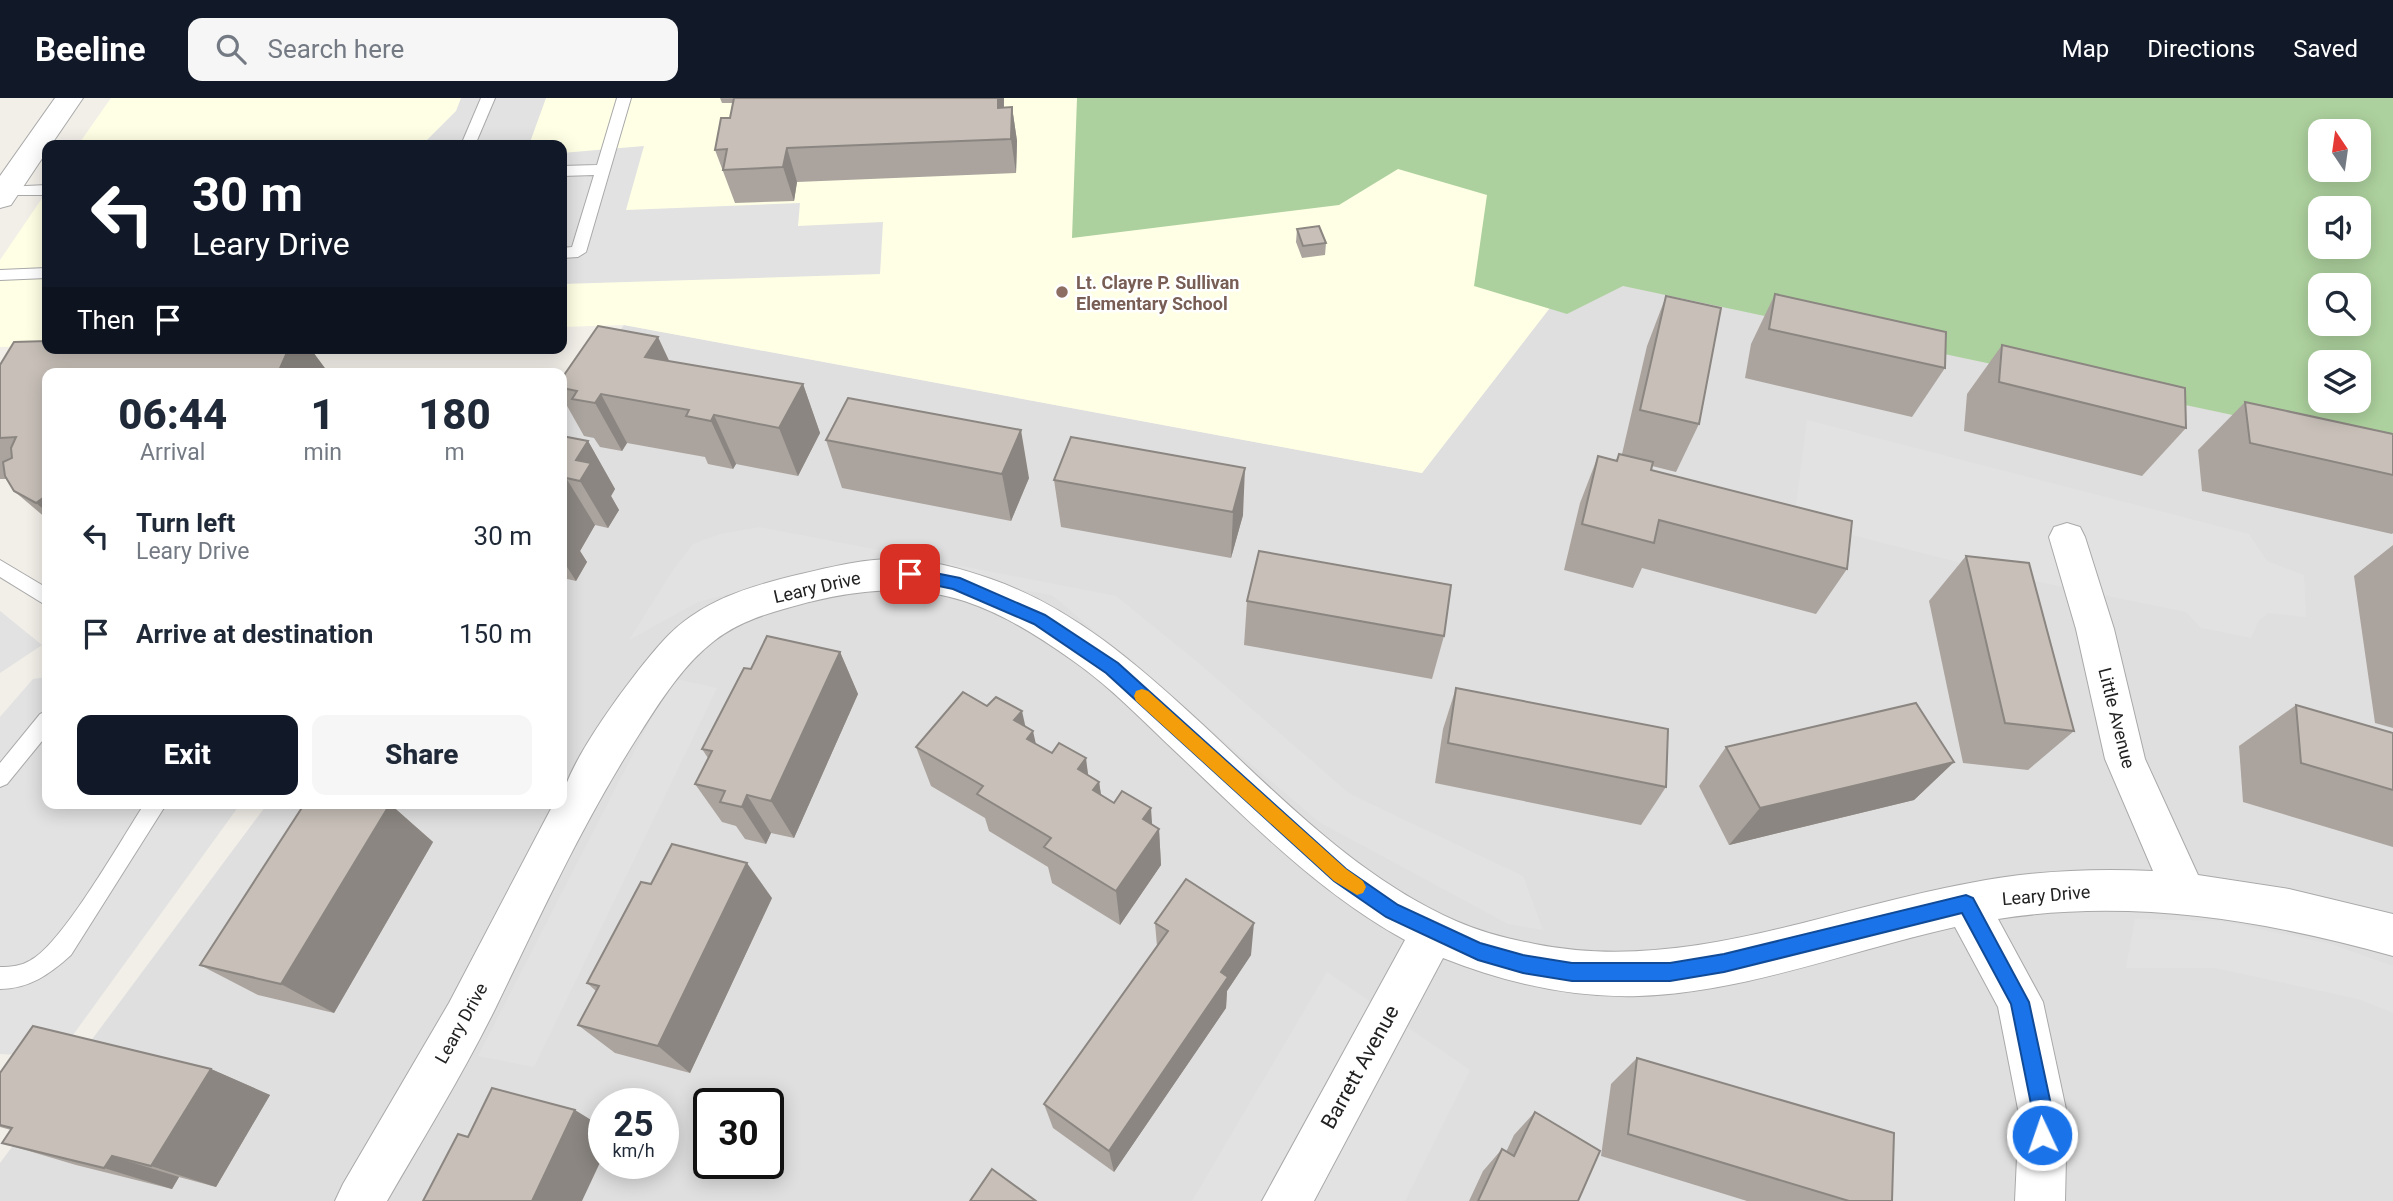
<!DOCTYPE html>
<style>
:root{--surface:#fff;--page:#f6f6f7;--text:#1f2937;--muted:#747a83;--accent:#111827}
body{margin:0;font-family:Roboto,sans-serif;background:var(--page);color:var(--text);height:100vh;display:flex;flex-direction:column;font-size:26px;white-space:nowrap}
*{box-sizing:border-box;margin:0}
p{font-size:23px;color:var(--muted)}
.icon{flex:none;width:38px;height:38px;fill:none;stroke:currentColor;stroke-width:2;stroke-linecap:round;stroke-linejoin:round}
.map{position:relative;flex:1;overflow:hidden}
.details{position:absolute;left:42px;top:270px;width:525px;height:441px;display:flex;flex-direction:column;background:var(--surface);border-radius:14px;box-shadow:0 4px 18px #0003}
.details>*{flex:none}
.guide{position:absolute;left:42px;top:42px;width:525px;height:214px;border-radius:14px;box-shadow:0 4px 18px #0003;background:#111827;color:#fff;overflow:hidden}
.needle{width:46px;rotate:347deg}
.buttons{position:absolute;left:2308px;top:21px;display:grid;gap:14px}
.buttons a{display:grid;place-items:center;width:63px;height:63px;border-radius:14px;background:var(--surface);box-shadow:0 4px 18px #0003;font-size:35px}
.speed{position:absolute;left:588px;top:990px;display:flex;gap:14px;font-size:35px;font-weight:700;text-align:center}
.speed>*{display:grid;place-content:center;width:91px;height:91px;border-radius:50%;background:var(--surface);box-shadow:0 4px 18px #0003;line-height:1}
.speed small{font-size:18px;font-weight:400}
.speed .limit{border:4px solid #111;border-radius:10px;background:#fff;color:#111}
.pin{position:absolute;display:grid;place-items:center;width:60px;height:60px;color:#fff;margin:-30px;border-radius:14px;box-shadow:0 4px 10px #0006}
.me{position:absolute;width:77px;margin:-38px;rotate:357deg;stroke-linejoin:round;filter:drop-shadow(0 0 5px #0008)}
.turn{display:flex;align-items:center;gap:24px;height:147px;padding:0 35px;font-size:32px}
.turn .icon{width:91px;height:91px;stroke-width:2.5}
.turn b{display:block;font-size:49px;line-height:60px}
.then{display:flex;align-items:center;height:66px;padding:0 35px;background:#0003;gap:14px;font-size:26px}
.eta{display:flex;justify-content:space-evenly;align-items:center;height:119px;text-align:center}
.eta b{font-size:42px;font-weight:800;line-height:49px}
.button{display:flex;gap:14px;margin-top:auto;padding:14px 35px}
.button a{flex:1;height:80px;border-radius:14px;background:var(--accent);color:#fff;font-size:28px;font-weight:800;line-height:80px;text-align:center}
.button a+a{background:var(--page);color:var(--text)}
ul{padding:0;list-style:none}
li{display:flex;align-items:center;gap:21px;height:98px;padding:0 35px}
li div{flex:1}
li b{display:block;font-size:26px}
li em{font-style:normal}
header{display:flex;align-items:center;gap:42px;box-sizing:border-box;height:98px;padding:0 35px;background:var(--accent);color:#fff}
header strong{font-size:33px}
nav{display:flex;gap:38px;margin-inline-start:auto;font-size:24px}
.search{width:490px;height:63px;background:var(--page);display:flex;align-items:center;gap:18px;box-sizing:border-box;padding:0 24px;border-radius:14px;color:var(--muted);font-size:26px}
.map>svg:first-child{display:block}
.residential{fill:#e0dfdf;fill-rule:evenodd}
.education{fill:#ffffe5}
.forest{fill:#add19e;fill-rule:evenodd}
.parking{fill:#e2e2e2}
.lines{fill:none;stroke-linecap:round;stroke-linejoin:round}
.service-casing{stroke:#a9a9a9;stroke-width:2}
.minor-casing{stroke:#a9a9a9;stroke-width:2}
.tertiary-casing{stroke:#a9a9a9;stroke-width:2}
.service{fill:#fff;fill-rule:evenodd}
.minor{fill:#fff;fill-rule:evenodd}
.tertiary{fill:#fff;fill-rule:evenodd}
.wall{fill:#aba49e}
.shaded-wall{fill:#8b8681}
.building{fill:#c7bfb8;stroke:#8b8681;stroke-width:2}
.route{fill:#1a73e8;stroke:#114b97;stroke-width:2}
.slow{fill:#f59e0b}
.education-dot{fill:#8d6e63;stroke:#fff;stroke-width:2.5}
.labels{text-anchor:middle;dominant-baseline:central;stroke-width:5;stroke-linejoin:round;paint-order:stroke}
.education-label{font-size:18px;font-weight:bold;fill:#785e54;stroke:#fff;text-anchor:start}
.street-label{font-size:18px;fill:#222;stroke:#fff}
.near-street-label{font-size:21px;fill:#222;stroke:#fff}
</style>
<header>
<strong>Beeline</strong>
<div class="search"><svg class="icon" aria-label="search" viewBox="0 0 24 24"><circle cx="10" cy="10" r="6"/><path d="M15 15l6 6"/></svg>Search here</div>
<nav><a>Map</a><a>Directions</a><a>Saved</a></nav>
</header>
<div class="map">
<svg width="2393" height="1103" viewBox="0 0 2393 1103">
<rect width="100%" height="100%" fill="#f2efe9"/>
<path class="residential" d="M1587 162 2393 330V1103H0V1065L268 705H562V310L624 227 1422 375ZM604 1006H663V1066H604ZM709 1006H768V1066H709Z"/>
<g class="education">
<polygon points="111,0 1668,0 1587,162 1422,375 624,227 562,229 562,47 78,47"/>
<polygon points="47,93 47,248 0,249 0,162"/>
</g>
<path class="forest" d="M1077 0H2393V351L1623 188 1567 216 1474 188 1487 97 1398 71 1339 107 1072 140ZM2320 33H2359V72H2320ZM2320 110H2359V149H2320ZM2320 187H2359V226H2320ZM2320 264H2359V303H2320Z"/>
<g class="parking">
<polygon points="461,0 546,0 529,47 414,47 426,43 456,13"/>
<polygon points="644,48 626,112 800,105 798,128 883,124 880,176 562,186 562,55"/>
<polygon points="1807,322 2249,436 2267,463 2304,477 2306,519 2268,515 2258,524 2251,540 2201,530 2186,514 2015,479 1794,422"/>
<polygon points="760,429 1116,498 1201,567 1350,696 1523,778 1543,832 1508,826 1319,724 1052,497 856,464 698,504 629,542 673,472 693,446 720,436"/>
<polygon points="0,513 42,547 0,575"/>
<polygon points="47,579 47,705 241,705 57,959 0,956 0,619 33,581"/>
<polygon points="672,580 717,590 534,969 478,958"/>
<polygon points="2135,821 2221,823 2331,846 2393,868 2393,915 2358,901 2215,870 2126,870"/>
<polygon points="1327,874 1470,972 1405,1103 1192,1103"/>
</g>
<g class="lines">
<defs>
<g id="service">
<polygon points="481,0 495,0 475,47 461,47"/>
<polygon points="617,0 631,0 586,154 578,159 562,160 562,150 572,149 594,77 562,78 562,68 597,67"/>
<polygon points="47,87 47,97 0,97 0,91 5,89"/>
<polygon points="47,170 47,180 0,182 0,172"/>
<polygon points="0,462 47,490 47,508 0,479"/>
<polygon points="47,613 47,637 7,686 0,689 0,665 40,616"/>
<path d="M145 705H167L71 857C50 876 29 891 0 891V869C12 869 21 868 31 862 63 845 122 740 145 705Z"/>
</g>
<path id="minor" d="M2067 425 2080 429 2085 439 2114 531 2145 661 2198 777 2289 791 2393 816V858C2264 822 2132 800 1998 821L2043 904 2067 1016 2065 1103H2015L2019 1016 1998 909 1955 829C1851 852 1747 894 1639 898 1571 900 1506 885 1443 860L1314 1103H1262L1405 842C1319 795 1248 722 1177 655 1143 623 1111 589 1072 562 980 497 921 477 809 504 776 513 742 521 714 543 683 567 661 602 640 635 584 722 541 816 496 909 463 976 424 1039 387 1103H335L343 1086 449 905 554 705H562C562 670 637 571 663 543 699 503 750 488 801 476 834 468 867 460 901 461 932 462 962 471 991 481 1074 510 1139 568 1202 626 1279 698 1358 780 1456 823 1481 834 1508 841 1535 846 1685 876 1825 811 1970 785 2030 773 2092 770 2153 773L2105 661 2076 531 2049 439 2054 429Z"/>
<polygon id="tertiary" points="55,0 83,0 51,47 47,47 47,53 11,107 0,110 0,78"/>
</defs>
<use href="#service" class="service-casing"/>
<use href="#minor" class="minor-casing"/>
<use href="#tertiary" class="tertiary-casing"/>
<use href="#service" class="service"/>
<use href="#minor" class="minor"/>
<use href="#tertiary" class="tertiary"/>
</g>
<g class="wall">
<polygon points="720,0 1004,0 1004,10 1012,9 1017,43 1016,75 797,84 794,103 735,105 715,52 730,20 733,5 722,5"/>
<polygon points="1297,131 1326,145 1325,157 1302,160 1296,144"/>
<polygon points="1775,196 1945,270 1912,319 1745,280 1751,246"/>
<polygon points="1666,198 1699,326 1676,374 1652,368 1651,372 1847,471 1816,516 1642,470 1633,490 1564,472 1580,405 1598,358 1616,362 1619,356 1622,356 1647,248"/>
<polygon points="2002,247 2186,330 2142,378 1964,333 1967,296"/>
<polygon points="47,250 310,250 327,273 47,275 47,421 14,393 6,381 0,381 0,267"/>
<polygon points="669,263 803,286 820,335 798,378 736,366 733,371 708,366 705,359 627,345 622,353 600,349 594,340 584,338 562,299 562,280"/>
<polygon points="2245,304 2393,336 2393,435 2392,436 2202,393 2198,352"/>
<polygon points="562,338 588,343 615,391 611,398 619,412 608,430 595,427 580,453 587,464 576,483 563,480 562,481"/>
<polygon points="1071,339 1243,417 1231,460 1061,429 1054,382"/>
<polygon points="826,342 1029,380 1011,423 842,390"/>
<polygon points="2393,447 2393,630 2375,625 2354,478"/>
<polygon points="1966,458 2074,633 2028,672 1963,665 1929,503"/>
<polygon points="1247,503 1444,538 1432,581 1244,547"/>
<polygon points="840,554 858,596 794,740 771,735 766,746 745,741 736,728 722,724 695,686 708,660 702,651 751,571"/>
<polygon points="1456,590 1666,689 1641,727 1435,685 1443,631"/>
<polygon points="2296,607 2393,635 2393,749 2243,704 2239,648"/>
<polygon points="987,608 1025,628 1036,646 1099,684 1101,697 1159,731 1161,767 1120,827 1052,785 1048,769 989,733 985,720 931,688 916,649"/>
<polygon points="1726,649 1954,664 1914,702 1729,747 1699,688"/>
<polygon points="390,706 433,744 334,915 258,897 200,867"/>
<polygon points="772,800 690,975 615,955 578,927 596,893 587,885"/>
<polygon points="1155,825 1251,857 1227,893 1226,910 1114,1074 1053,1030 1044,1006 1157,848"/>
<polygon points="1637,960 1892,1103 1747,1103 1601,1058 1611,986"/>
<polygon points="211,971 270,997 216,1089 179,1079 172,1091 76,1067 2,1045 11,1032 0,1029 0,975"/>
<polygon points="1535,1014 1578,1103 1469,1103 1483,1073 1502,1051 1506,1054 1514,1037"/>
</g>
<g class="shaded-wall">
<polygon points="998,0 1004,0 1003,44 998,10"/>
<polygon points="1012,9 1017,43 1016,75 1011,41"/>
<polygon points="787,50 797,84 794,103 783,69"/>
<polygon points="658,239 681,288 645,259"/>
<polygon points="289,250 310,250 327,273 327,275 278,275"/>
<polygon points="803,286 820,335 798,378 779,330"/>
<polygon points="601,296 627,345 622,353 595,305"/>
<polygon points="714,317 736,366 733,371 711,323"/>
<polygon points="1021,332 1029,380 1011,423 1002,376"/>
<polygon points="588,343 615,391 611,398 619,412 608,430 580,383 576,362"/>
<polygon points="1245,370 1243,417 1231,460 1233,414"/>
<polygon points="566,380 595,427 580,453 587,464 576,483 562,461 562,387"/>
<polygon points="46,397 47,398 47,414 36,405"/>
<polygon points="840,554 858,596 794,740 771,703"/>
<polygon points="1022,613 1028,640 1033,633 1042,673 1014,622"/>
<polygon points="1086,660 1091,699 1078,671"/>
<polygon points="1954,664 1914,702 1729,747 1760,710"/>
<polygon points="1099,684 1105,722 1093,692"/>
<polygon points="747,697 771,735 766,746 742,709"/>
<polygon points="390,706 433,744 334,915 281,886"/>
<polygon points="1151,710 1153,739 1159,731 1161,767 1120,827 1116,793 1143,721"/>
<polygon points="747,765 772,800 690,975 658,948"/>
<polygon points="1254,825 1251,857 1227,893 1226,910 1114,1074 1109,1053 1221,874"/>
<polygon points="211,971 270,997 216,1089 151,1068"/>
<polygon points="575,1012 604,1030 604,1056 582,1103 532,1103"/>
<polygon points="112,1058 179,1079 172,1091 104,1070"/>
</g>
<g class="building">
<polygon points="734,0 998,0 998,10 1012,9 1011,41 787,50 783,69 723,72 727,51 715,52 721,20 730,20"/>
<polygon points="1319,128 1326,145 1303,148 1297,131"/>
<polygon points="1775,196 1946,234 1945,270 1769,231"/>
<polygon points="1666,198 1721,210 1699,326 1640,312"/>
<polygon points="598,228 658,239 645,259 803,286 779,330 714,317 711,323 686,318 689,312 601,296 595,305 572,301 577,293 562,290 562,280"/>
<polygon points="47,243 47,250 289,250 278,275 47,275 47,397 36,405 14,393 5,378 3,364 12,360 11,350 16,339 0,340 0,267 14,244"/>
<polygon points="2002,247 2185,290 2186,330 1999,284"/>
<polygon points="848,300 1021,332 1002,376 826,342"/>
<polygon points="2245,304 2393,336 2393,377 2250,345"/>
<polygon points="562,338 588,343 576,362 591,365 580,383 566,380 562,387"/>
<polygon points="1071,339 1245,370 1233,414 1054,382"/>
<polygon points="1619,356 1653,364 1651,372 1852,423 1847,471 1659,422 1654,445 1582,426 1598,358 1617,363"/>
<polygon points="1259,453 1451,487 1444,538 1247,503"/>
<polygon points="1966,458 2029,465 2074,633 2005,625"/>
<polygon points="767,538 840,554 771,703 747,697 742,709 720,704 725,693 695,686 712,653 702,651 744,570 751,571"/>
<polygon points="1456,590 1668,631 1666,689 1448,645"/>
<polygon points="963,594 987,608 996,599 1022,613 1014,622 1033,633 1027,641 1052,655 1059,645 1086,660 1078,671 1099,684 1093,692 1114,705 1122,693 1151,710 1143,721 1159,731 1116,793 1044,749 1051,740 977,696 983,688 916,649"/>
<polygon points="1916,605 1954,664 1760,710 1726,649"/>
<polygon points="2296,607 2393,635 2393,692 2301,665"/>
<polygon points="305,705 384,705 390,706 281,886 200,867"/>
<polygon points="672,746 747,765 658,948 578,927 599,888 587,885 641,784 651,786"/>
<polygon points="1186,781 1254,825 1221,874 1228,879 1109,1053 1044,1006 1168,833 1155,825"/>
<polygon points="33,928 211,971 151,1068 112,1058 104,1070 2,1045 12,1030 0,1027 0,975"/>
<polygon points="1637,960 1894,1035 1892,1103 1849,1103 1628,1036"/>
<polygon points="492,990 575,1012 532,1103 423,1103 458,1036 468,1039"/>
<polygon points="1535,1014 1600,1053 1578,1103 1478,1103 1502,1051 1514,1058"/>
<polygon points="992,1071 1036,1103 970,1103"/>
</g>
<polygon class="route" points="910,470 960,480 1045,517 1118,565 1346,771 1398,807 1480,845 1523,857 1572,865 1670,865 1724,856 1966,797 1973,800 2029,904 2053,1016 2049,1044 2042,1047 2035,1044 2032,1037 2033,1016 2011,906 1962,815 1724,874 1670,883 1572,883 1523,875 1478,862 1386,819 1334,783 1106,575 1034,526 953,491 905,481 903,476 905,472"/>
<polygon class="slow" points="1142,591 1148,593 1346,771 1363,783 1366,789 1363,795 1357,797 1334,783 1136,603 1134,598 1136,593"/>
<circle class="education-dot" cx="1062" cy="194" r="7"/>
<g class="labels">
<g class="education-label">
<text x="1076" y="184">Lt. Clayre P. Sullivan<tspan x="1076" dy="21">Elementary School</tspan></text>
</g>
<g class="street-label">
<text transform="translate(817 489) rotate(-13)">Leary Drive</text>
<text transform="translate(2117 620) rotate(76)">Little Avenue</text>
<text transform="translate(2046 797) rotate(-5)">Leary Drive</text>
<text transform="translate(461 925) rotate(-61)">Leary Drive</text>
</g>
<g class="near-street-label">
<text transform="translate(1360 969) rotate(-61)">Barrett Avenue</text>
</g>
</g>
</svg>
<div class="buttons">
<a><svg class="needle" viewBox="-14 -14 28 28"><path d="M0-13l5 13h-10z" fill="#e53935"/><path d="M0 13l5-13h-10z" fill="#747a83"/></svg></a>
<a><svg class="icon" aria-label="sound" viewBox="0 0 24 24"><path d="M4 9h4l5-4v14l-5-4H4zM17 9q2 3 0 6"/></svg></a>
<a><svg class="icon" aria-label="search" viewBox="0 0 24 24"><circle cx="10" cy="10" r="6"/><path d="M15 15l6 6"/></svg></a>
<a><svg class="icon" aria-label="layers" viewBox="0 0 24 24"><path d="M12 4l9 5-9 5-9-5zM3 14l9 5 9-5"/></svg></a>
</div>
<div class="speed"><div>25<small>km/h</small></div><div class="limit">30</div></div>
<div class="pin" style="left:910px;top:476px;background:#d93025"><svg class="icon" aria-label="arrive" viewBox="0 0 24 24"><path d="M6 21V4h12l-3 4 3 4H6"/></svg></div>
<svg class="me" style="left:2042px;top:1037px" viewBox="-20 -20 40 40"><circle r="17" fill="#1a73e8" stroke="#fff" stroke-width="3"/><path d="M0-11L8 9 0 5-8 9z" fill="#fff"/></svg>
<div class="guide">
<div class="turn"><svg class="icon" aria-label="left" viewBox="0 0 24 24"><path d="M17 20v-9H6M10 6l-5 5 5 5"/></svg><div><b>30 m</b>Leary Drive</div></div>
<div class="then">Then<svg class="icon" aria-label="arrive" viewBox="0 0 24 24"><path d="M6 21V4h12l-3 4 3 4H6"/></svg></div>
</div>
<section class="details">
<div class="eta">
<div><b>06:44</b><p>Arrival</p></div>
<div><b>1</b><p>min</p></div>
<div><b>180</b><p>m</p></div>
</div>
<ul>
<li><svg class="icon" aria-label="left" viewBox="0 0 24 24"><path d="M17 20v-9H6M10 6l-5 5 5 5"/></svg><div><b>Turn left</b><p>Leary Drive</p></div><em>30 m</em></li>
<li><svg class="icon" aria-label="arrive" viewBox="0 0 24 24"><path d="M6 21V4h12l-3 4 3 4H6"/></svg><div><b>Arrive at destination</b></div><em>150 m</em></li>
</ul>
<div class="button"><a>Exit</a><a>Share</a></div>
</section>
</div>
